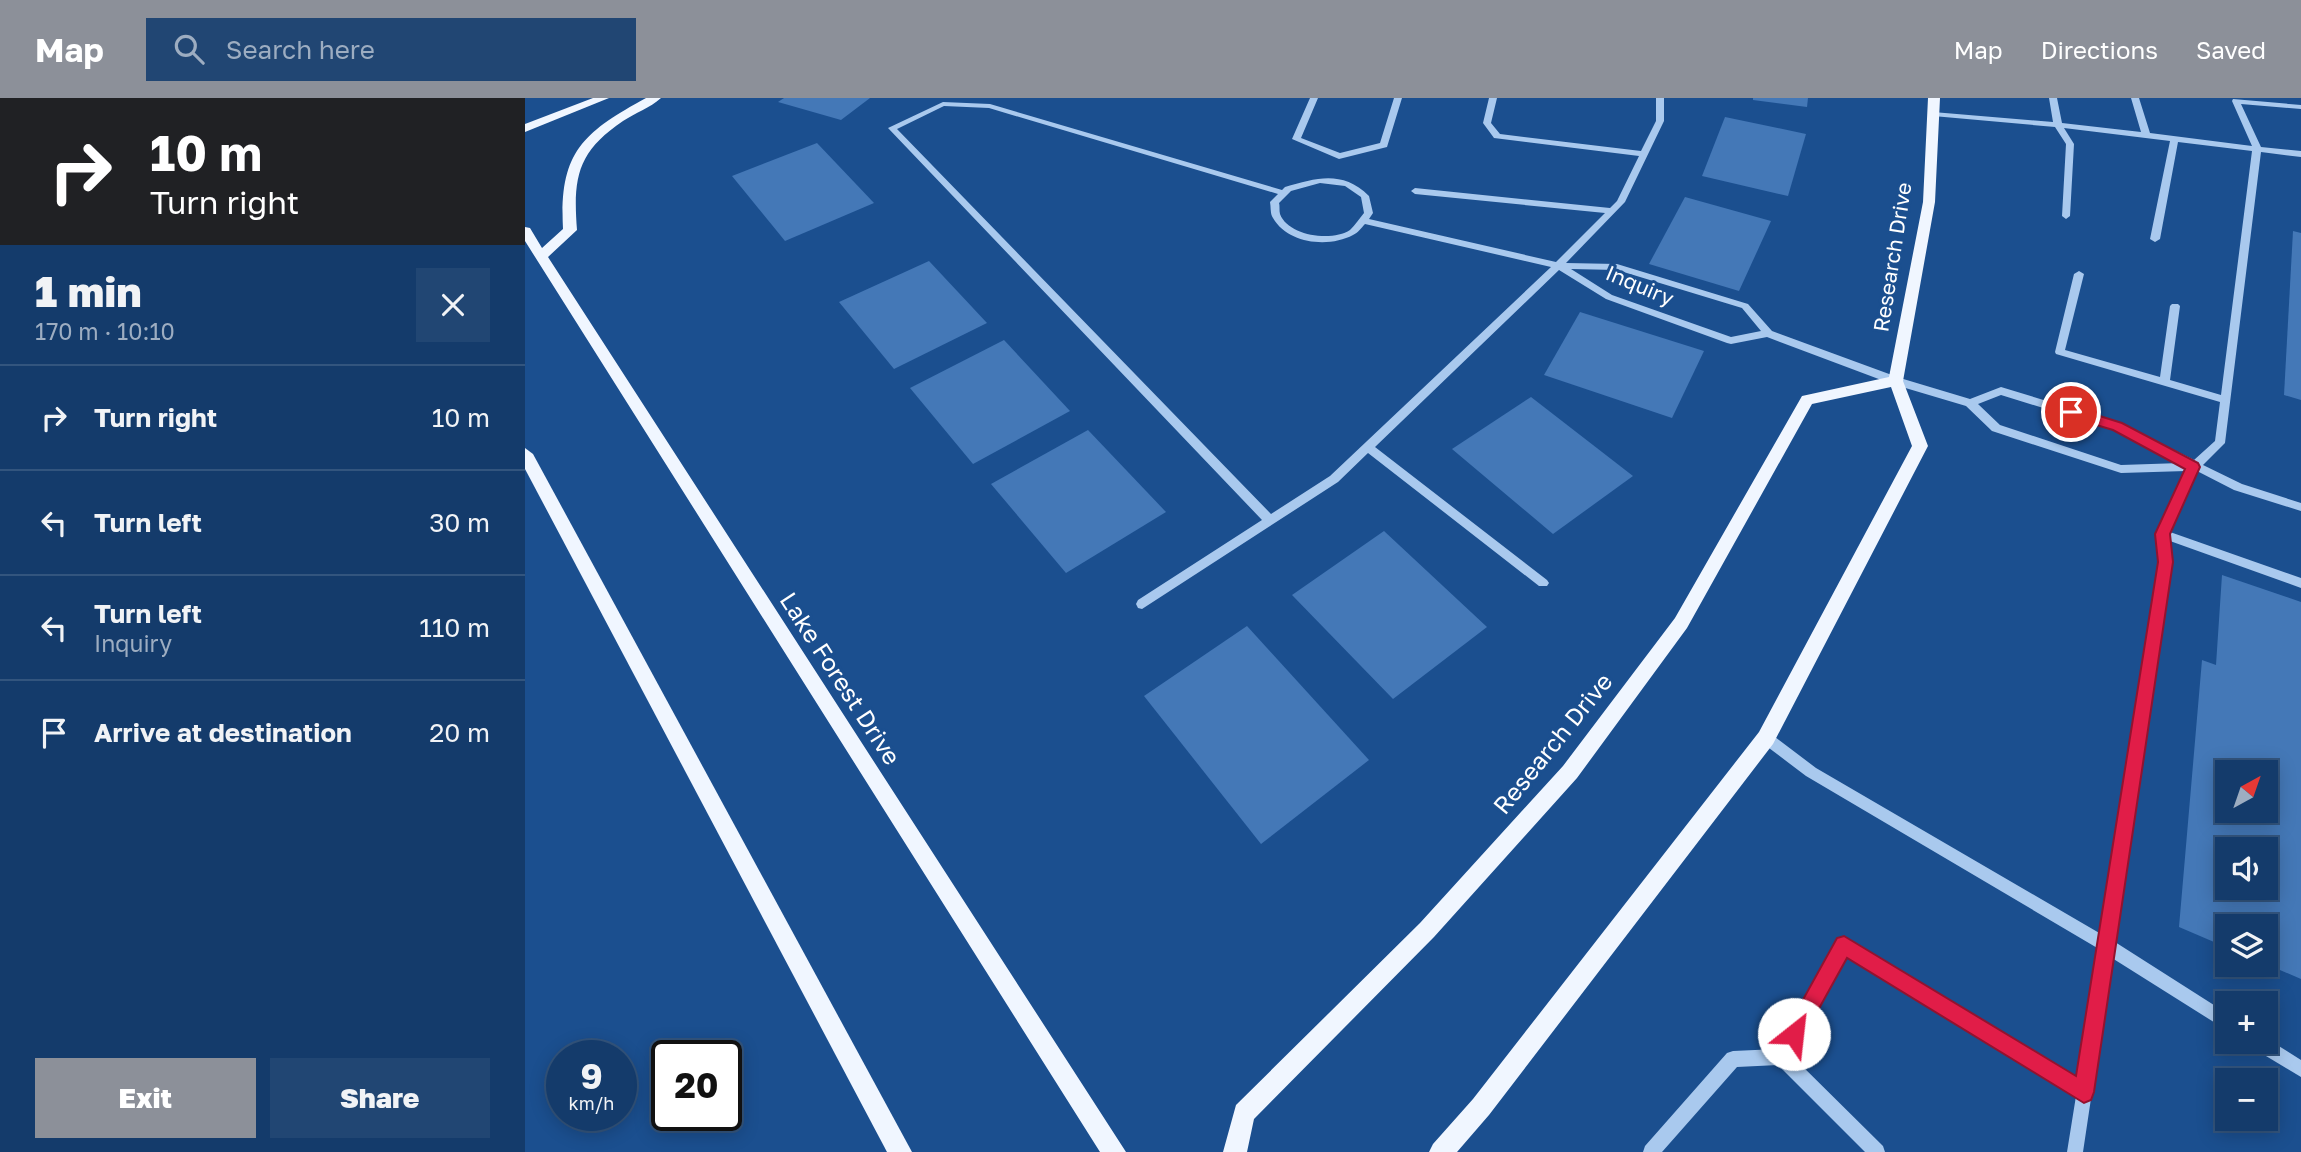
<!DOCTYPE html>
<meta charset="utf-8">
<style>
:root{--surface:#143b6b;--page:#214673;--text:#f1f3f6;--muted:#9dadc1;--line:#33557e;--accent:#8c9099}
body{margin:0;font-family:"Golos Text",sans-serif;background:var(--page);color:var(--text);height:100vh;display:flex;flex-direction:column;font-size:26px;white-space:nowrap}
*{box-sizing:border-box;margin:0}
p{font-size:23px;color:var(--muted)}
.icon{flex:none;width:38px;height:38px;fill:none;stroke:currentColor;stroke-width:2;stroke-linecap:round;stroke-linejoin:round}
.map{position:relative;flex:1;overflow:hidden}
.sheet{display:flex;flex-direction:column;background:var(--surface);width:525px}
.sheet>*{flex:none}
.top-card{background:#202124;color:#fff;overflow:hidden}
.needle{width:46px;rotate:40deg}
.buttons{position:absolute;left:1690px;top:662px;display:grid;gap:14px}
.buttons a{display:grid;place-items:center;width:63px;height:63px;border-radius:0px;background:var(--surface);box-shadow:0 4px 18px #0003,0 0 0 2px var(--line);font-size:35px}
.speed{position:absolute;left:21px;top:942px;display:flex;gap:14px;font-size:35px;font-weight:700;text-align:center}
.speed>*{display:grid;place-content:center;width:91px;height:91px;border-radius:50%;background:var(--surface);box-shadow:0 4px 18px #0003,0 0 0 2px var(--line);line-height:1}
.speed small{font-size:18px;font-weight:400}
.speed .limit{border:4px solid #111;border-radius:10px;background:#fff;color:#111}
.pin{position:absolute;display:grid;place-items:center;width:60px;height:60px;color:#fff;margin:-30px;border:4px solid #fff;border-radius:50%;box-shadow:0 2px 7px #0007}
.me{position:absolute;width:77px;margin:-38px;rotate:29deg;stroke-linejoin:round;filter:drop-shadow(0 0 5px #0008)}
.turn{display:flex;align-items:center;gap:24px;height:147px;padding:0 35px;font-size:32px}
.turn .icon{width:91px;height:91px;stroke-width:2.5}
.turn b{display:block;font-size:49px;line-height:60px}
.round{display:grid;place-items:center;flex:none;width:74px;height:74px;border-radius:0px;background:var(--page)}
.summary{display:flex;align-items:center;justify-content:space-between;height:119px;padding:0 35px}
h1{font-size:42px;font-weight:800;line-height:52px}
.primary-button{display:flex;gap:14px;margin-top:auto;padding:14px 35px}
.primary-button a{flex:1;height:80px;border-radius:0px;background:var(--accent);color:#fff;font-size:28px;font-weight:800;line-height:80px;text-align:center}
.primary-button a+a{background:var(--page);color:var(--text)}
ul{padding:0;list-style:none}
li{display:flex;align-items:center;gap:21px;height:105px;padding:0 35px;border-top:2px solid var(--line)}
li div{flex:1}
li b{display:block;font-size:26px}
li em{font-style:normal}
header{display:flex;align-items:center;gap:42px;box-sizing:border-box;height:98px;padding:0 35px;background:var(--accent);color:#fff}
header strong{font-size:33px}
nav{display:flex;gap:38px;margin-inline-start:auto;font-size:24px}
.search{width:490px;height:63px;background:var(--page);display:flex;align-items:center;gap:18px;box-sizing:border-box;padding:0 24px;border-radius:0px;color:var(--muted);font-size:26px}
main{display:flex;flex:1;min-height:0}
.map>svg:first-child{display:block}
.building{fill:#4478b7;fill-rule:evenodd}
.lines{fill:none;stroke-linecap:round;stroke-linejoin:round}
.minor{fill:#a9c9ee;fill-rule:evenodd}
.major{fill:#f0f6ff;fill-rule:evenodd}
.route{fill:#e11d48;stroke:#92132f;stroke-width:2}
.labels{text-anchor:middle;dominant-baseline:central;stroke-width:6;stroke-linejoin:round;paint-order:stroke}
.far-street-label{font-size:21px;fill:#fff;stroke:#1b4f8f}
.street-label{font-size:24px;fill:#fff;stroke:#1b4f8f}
</style>
<header>
<strong>Map</strong>
<div class="search"><svg class="icon" aria-label="search" viewBox="0 0 24 24"><circle cx="10" cy="10" r="6"/><path d="M15 15l6 6"/></svg>Search here</div>
<nav><a>Map</a><a>Directions</a><a>Saved</a></nav>
</header>
<main>
<section class="sheet">
<div class="top-card">
<div class="turn"><svg class="icon" aria-label="right" viewBox="0 0 24 24"><path d="M7 20v-9h11M14 6l5 5-5 5"/></svg><div><b>10 m</b>Turn right</div></div>
</div>
<div class="summary"><div><h1>1 min</h1><p>170 m · 10:10</p></div><a class="round"><svg class="icon" aria-label="close" viewBox="0 0 24 24"><path d="M6 6l12 12M18 6L6 18"/></svg></a></div>
<ul>
<li><svg class="icon" aria-label="right" viewBox="0 0 24 24"><path d="M7 20v-9h11M14 6l5 5-5 5"/></svg><div><b>Turn right</b></div><em>10 m</em></li>
<li><svg class="icon" aria-label="left" viewBox="0 0 24 24"><path d="M17 20v-9H6M10 6l-5 5 5 5"/></svg><div><b>Turn left</b></div><em>30 m</em></li>
<li><svg class="icon" aria-label="left" viewBox="0 0 24 24"><path d="M17 20v-9H6M10 6l-5 5 5 5"/></svg><div><b>Turn left</b><p>Inquiry</p></div><em>110 m</em></li>
<li><svg class="icon" aria-label="arrive" viewBox="0 0 24 24"><path d="M6 21V4h12l-3 4 3 4H6"/></svg><div><b>Arrive at destination</b></div><em>20 m</em></li>
</ul>
<div class="primary-button"><a>Exit</a><a>Share</a></div>
</section>
<div class="map">
<svg width="1776" height="1054" viewBox="0 0 1776 1054">
<rect width="100%" height="100%" fill="#1b4f8f"/>
<g class="building">
<polygon points="259,0 345,0 316,22 253,4"/>
<polygon points="1228,0 1283,0 1282,9 1228,2"/>
<polygon points="1200,19 1281,36 1263,98 1177,78"/>
<polygon points="292,45 349,105 260,143 207,78"/>
<polygon points="1160,99 1246,123 1214,193 1124,166"/>
<polygon points="1768,133 1776,135 1776,302 1759,297"/>
<polygon points="404,163 462,225 369,271 314,204"/>
<polygon points="1055,214 1179,253 1147,320 1019,277"/>
<polygon points="479,242 545,313 448,366 385,290"/>
<polygon points="1006,299 1108,378 1028,436 927,351"/>
<polygon points="563,332 641,414 541,475 466,386"/>
<polygon points="859,433 962,529 868,601 767,497"/>
<path d="M1697 477 1776 504V881L1741 866V828H1703V850L1654 829 1677 562 1691 567ZM1703 674H1741V712H1703ZM1703 751H1741V789H1703Z"/>
<polygon points="722,528 844,662 736,746 619,598"/>
</g>
<g class="lines">
<g class="minor">
<polygon points="785,0 793,0 776,40 815,55 855,45 869,0 877,0 862,49 814,61 767,41"/>
<path d="M964 0H972L966 25 975 36 1116 53 1131 23V0H1139V23L1100 104 1041 165 1092 166 1223 206 1247 233 1375 280 1445 301 1476 289 1597 326 1669 362 1690 343 1695 304 1531 256 1530 254 1549 176 1554 173 1559 176 1540 252 1635 279 1645 208 1647 206H1653L1655 208 1645 282 1696 297 1727 53 1653 44 1635 141 1630 144 1625 141 1645 43 1539 30 1549 46 1545 118 1541 121 1537 118 1541 46 1530 29 1408 18 1404 16 1408 14 1528 24 1524 0H1532L1537 25 1616 34 1606 0H1614L1625 35 1727 48 1707 3 1708 1 1776 7V11L1716 6 1736 49 1776 53V59L1736 54 1700 345 1678 367 1717 386 1776 405V413L1709 392 1672 373 1645 434 1776 480V490L1645 443 1647 464 1590 844 1703 916V933L1587 860 1558 1054H1542L1551 998 1322 857 1266 957 1358 1048 1360 1054H1340L1253 967 1212 969 1137 1054H1118L1120 1048 1202 955 1208 953 1252 951 1314 842 1319 840 1553 981 1574 851 1281 678 1236 644 1234 640 1236 636 1241 634 1246 636 1291 670 1576 836 1635 464 1632 436 1661 373 1596 375 1467 333 1441 308 1367 286 1242 239 1206 246 1202 245 1081 201 1034 172 850 349 1022 482 1024 485 1022 488H1014L843 355 813 384 617 511 613 510 611 506 613 502 737 422 363 30 418 4 465 6 757 92 760 89C792 80 817 72 844 98L848 115 844 121 1031 164 1080 115 890 96 886 93 890 90 1085 110 1092 103 1114 58 969 40 958 25ZM419 8 464 10 753 96 745 104C746 109 745 116 748 120 763 146 804 150 828 137 833 135 836 130 840 126L1026 169 805 378 746 416 372 31ZM795 85 820 88 836 99 839 115C835 120 830 127 825 132 807 144 763 138 755 116 754 112 755 108 754 105L766 93ZM1046 171 1092 172 1217 210 1236 233 1206 239 1087 197ZM1476 297 1589 332 1656 365 1596 367 1475 327 1453 306Z"/>
<polygon points="1741,940 1776,962 1776,979 1726,949 1724,943 1741,943"/>
</g>
<g class="major">
<polygon points="68,0 84,0 0,34 0,26"/>
<path d="M121 0H136C125 10 110 15 98 23 52 54 48 80 52 132L23 159 601 1054H575L0 143V129L5 130 17 150 38 131C34 55 57 35 121 0Z"/>
<polygon points="1403,0 1415,0 1410,104 1378,283 1403,348 1248,646 964,1017 932,1054 904,1054 908,1046 948,1001 1234,634 1387,348 1366,289 1287,306 1162,530 1052,680 909,839 729,1021 722,1054 698,1054 711,1007 895,825 1038,668 1150,520 1277,298 1364,279 1398,104"/>
<polygon points="0,350 8,356 387,1054 362,1054 0,371"/>
</g>
</g>
<polygon class="route" points="1546,309 1597,325 1673,365 1675,369 1645,436 1648,464 1569,994 1566,1002 1559,1005 1322,860 1276,943 1269,946 1262,943 1259,936 1312,840 1319,838 1551,978 1633,464 1630,436 1660,371 1588,332 1541,318 1539,314"/>
<g class="labels">
<g class="far-street-label">
<text transform="translate(1367 159) rotate(-81)">Research Drive</text>
<text transform="translate(1115 187) rotate(23)">Inquiry</text>
</g>
<g class="street-label">
<text transform="translate(316 580) rotate(57)">Lake Forest Drive</text>
<text transform="translate(1027 645) rotate(-51)">Research Drive</text>
</g>
</g>
</svg>
<div class="buttons">
<a><svg class="needle" viewBox="-14 -14 28 28"><path d="M0-13l5 13h-10z" fill="#e53935"/><path d="M0 13l5-13h-10z" fill="#9dadc1"/></svg></a>
<a><svg class="icon" aria-label="sound" viewBox="0 0 24 24"><path d="M4 9h4l5-4v14l-5-4H4zM17 9q2 3 0 6"/></svg></a>
<a><svg class="icon" aria-label="layers" viewBox="0 0 24 24"><path d="M12 4l9 5-9 5-9-5zM3 14l9 5 9-5"/></svg></a>
<a>+</a>
<a>−</a>
</div>
<div class="speed"><div>9<small>km/h</small></div><div class="limit">20</div></div>
<div class="pin" style="left:1546px;top:314px;background:#d93025"><svg class="icon" aria-label="arrive" viewBox="0 0 24 24"><path d="M6 21V4h12l-3 4 3 4H6"/></svg></div>
<svg class="me" style="left:1269px;top:936px" viewBox="-20 -20 40 40"><circle r="19" fill="#fff"/><path d="M0-13L10 11 0 6-10 11z" fill="#e11d48"/></svg>
</div>
</main>
